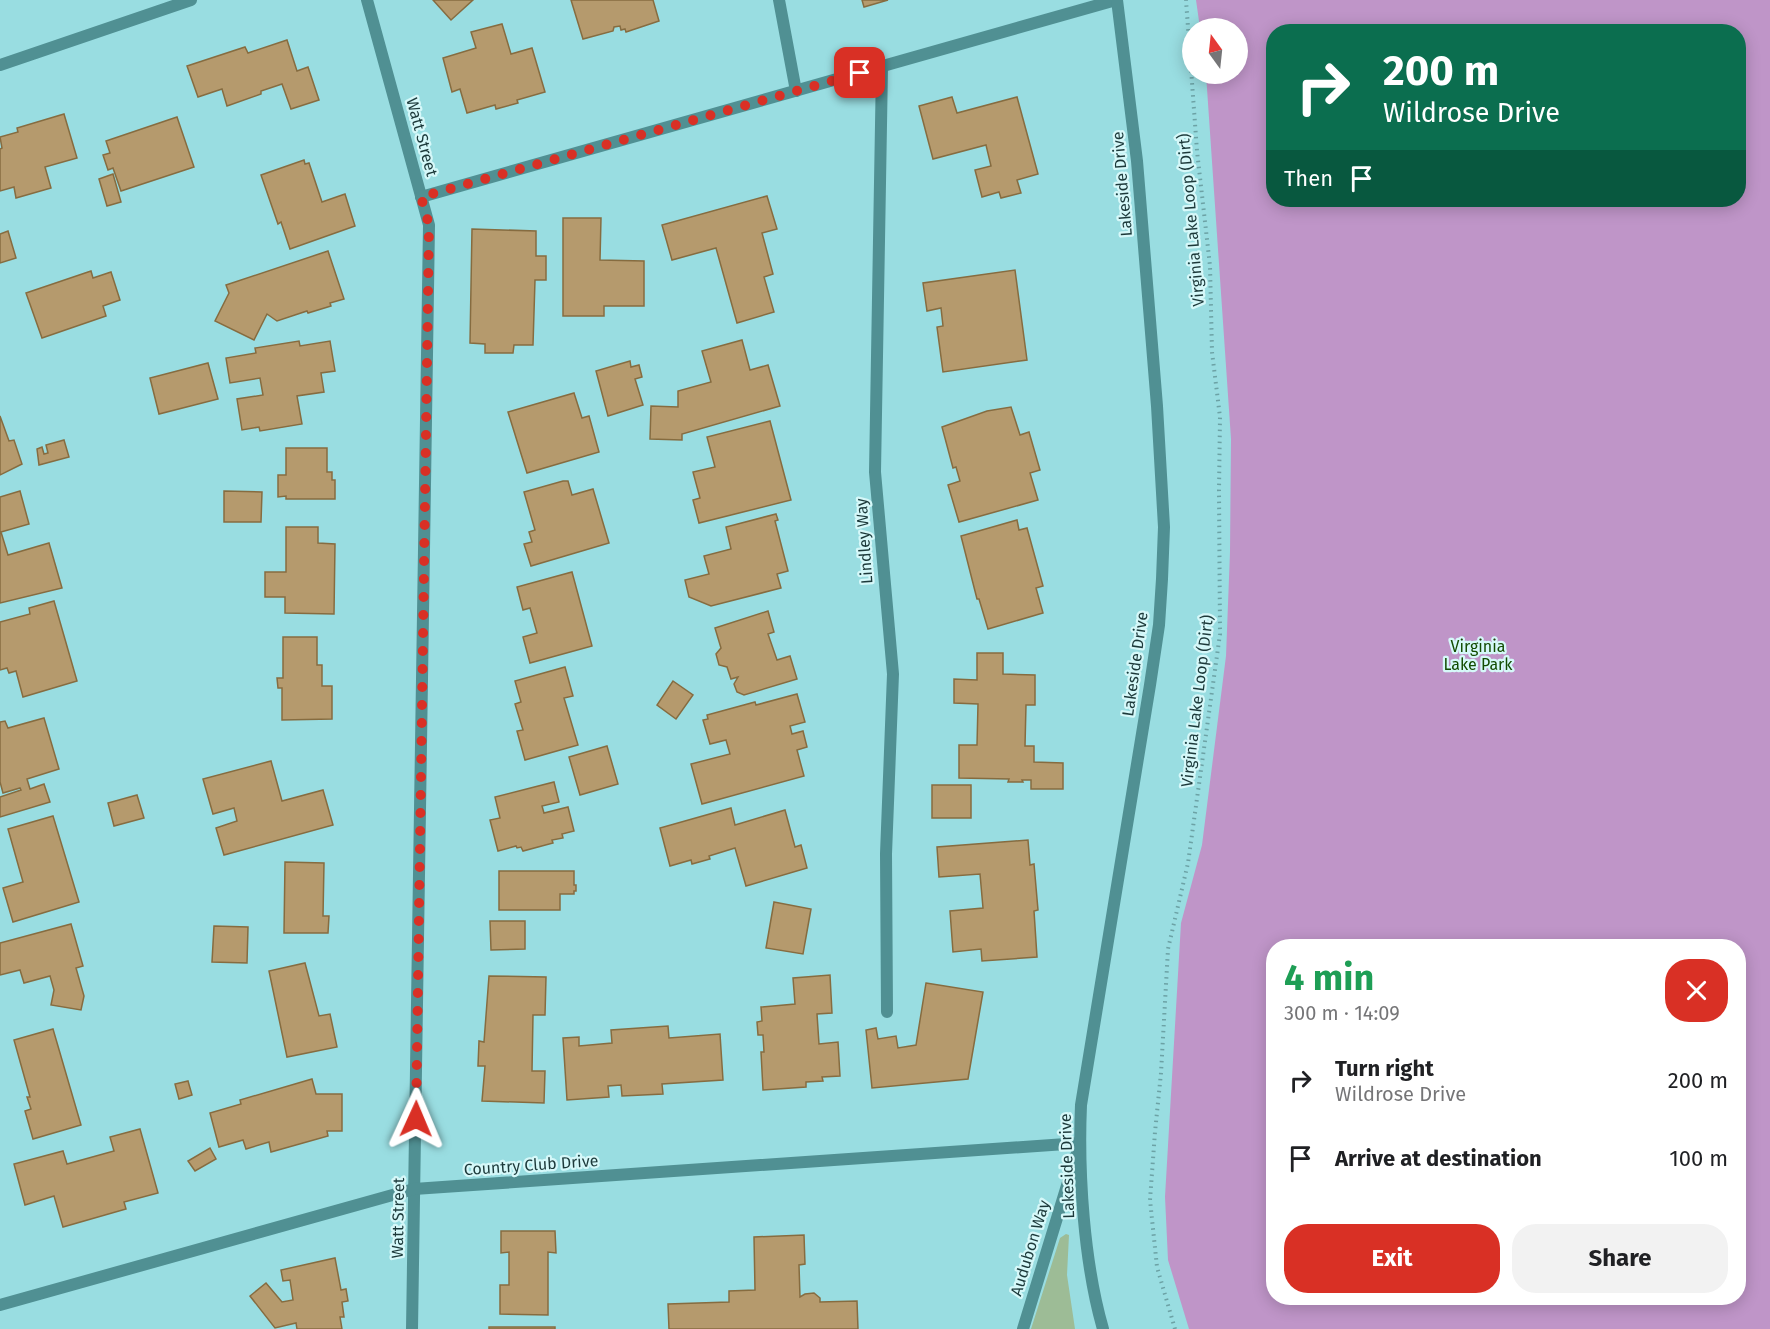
<!DOCTYPE html>
<meta charset="utf-8">
<style>
:root{--surface:#fff;--page:#f2f2f2;--text:#202124;--muted:#757577;--accent:#d93025}
body{margin:0;font-family:"Fira Sans",sans-serif;background:var(--page);color:var(--text);height:100vh;display:flex;flex-direction:column;font-size:22px;white-space:nowrap}
*{box-sizing:border-box;margin:0}
p{font-size:20px;color:var(--muted)}
.icon{flex:none;width:33px;height:33px;fill:none;stroke:currentColor;stroke-width:2;stroke-linecap:round;stroke-linejoin:round}
.map{position:relative;flex:1;overflow:hidden}
.panel{position:absolute;left:1266px;top:939px;width:480px;height:366px;display:flex;flex-direction:column;background:var(--surface);border-radius:24px;box-shadow:0 3px 15px #0003}
.panel>*{flex:none}
.top-card{position:absolute;left:1266px;top:24px;width:480px;height:183px;border-radius:24px;box-shadow:0 3px 15px #0003;background:#0b6e4f;color:#fff;overflow:hidden}
.needle{width:39px;rotate:345deg}
.buttons{position:absolute;left:1182px;top:18px;display:grid;gap:12px}
.buttons a{display:grid;place-items:center;width:66px;height:66px;border-radius:50%;background:var(--surface);box-shadow:0 3px 15px #0003;font-size:30px}
.pin{position:absolute;display:grid;place-items:center;width:51px;height:51px;color:#fff;margin:-26px;border-radius:12px;box-shadow:0 3px 9px #0006}
.me{position:absolute;width:66px;margin:-33px;rotate:1deg;stroke-linejoin:round;filter:drop-shadow(0 0 4px #0008)}
.turn{display:flex;align-items:center;gap:21px;height:126px;padding:0 18px;font-size:27px}
.turn .icon{width:78px;height:78px;stroke-width:2.5}
.turn b{display:block;font-size:42px;line-height:51px}
.then{display:flex;align-items:center;height:57px;padding:0 18px;background:#0003;gap:12px;font-size:22px}
.round{display:grid;place-items:center;flex:none;width:63px;height:63px;border-radius:24px;background:var(--page)}
.headline{display:flex;align-items:center;justify-content:space-between;height:102px;padding:0 18px}
h1{font-size:36px;font-weight:700;line-height:45px;color:#1e9e55}
.button{display:flex;gap:12px;margin-top:auto;padding:12px 18px}
.button a{flex:1;height:69px;border-radius:24px;background:var(--accent);color:#fff;font-size:24px;font-weight:700;line-height:69px;text-align:center}
.button a+a{background:var(--page);color:var(--text)}
ul{padding:0;list-style:none}
li{display:flex;align-items:center;gap:18px;height:78px;padding:0 18px}
li div{flex:1}
li b{display:block;font-size:22px}
li em{font-style:normal}
.map>svg:first-child{display:block}
.green{fill:#9dbc96}
.water{fill:#bf95c8;fill-rule:evenodd}
.building{fill:#b59a6d;stroke:#866c40;stroke-width:1.5}
.lines{fill:none;stroke-linecap:round;stroke-linejoin:round}
.path{stroke:#6ca2a5;stroke-width:4;stroke-dasharray:1.5 4.5;stroke-linecap:butt}
.service{stroke:#509093;stroke-width:12}
.minor{stroke:#509093;stroke-width:12}
.tertiary{stroke:#509093;stroke-width:12}
.route{stroke:#d93025;stroke-width:10;stroke-dasharray:0 18}
.labels{text-anchor:middle;dominant-baseline:central;stroke-width:4.5;stroke-linejoin:round;paint-order:stroke}
.street-label{font-size:16px;fill:#1c393a;stroke:#d6f8f9}
.park-label{font-size:16px;fill:#134c02;stroke:#d6f8f9}
</style>
<div class="map">
<svg width="1770" height="1329" viewBox="0 0 1770 1329">
<rect width="100%" height="100%" fill="#99dde1"/>
<polygon class="green" points="1066,1234 1069,1235 1067,1275 1075,1329 1031,1329 1060,1238"/>
<path class="water" d="M1196 0H1770V1329H1189L1168 1260 1165 1197 1181 923 1202 845 1226 656 1230 552 1231 439 1206 74H1238V28H1200ZM1274 32H1738V200H1274ZM1274 946H1738V1298H1274Z"/>
<g class="building">
<polygon points="433,0 473,0 451,20"/>
<polygon points="571,0 653,0 659,21 626,32 625,29 621,30 620,26 614,27 613,31 583,39"/>
<polygon points="862,0 888,0 864,7"/>
<polygon points="502,24 511,54 532,48 545,92 517,100 518,103 496,109 495,105 467,113 460,89 452,92 443,58 476,48 471,32"/>
<polygon points="287,40 297,71 308,67 319,100 291,109 282,84 261,91 261,94 227,106 222,89 198,97 187,66 245,47 248,53"/>
<polygon points="952,97 957,113 1017,97 1038,174 1017,180 1021,193 1001,198 999,192 982,197 975,170 991,166 986,145 933,159 919,106"/>
<polygon points="64,114 77,158 45,167 51,188 16,198 14,187 0,191 0,149 2,148 0,137 18,132 17,128"/>
<polygon points="177,117 194,167 121,191 113,168 108,170 103,155 110,153 106,141"/>
<polygon points="304,160 305,164 309,163 322,202 345,194 355,226 290,249 281,222 278,224 261,175"/>
<polygon points="113,174 121,202 107,206 99,179"/>
<polygon points="767,196 777,229 762,233 773,274 764,277 774,312 737,323 716,248 672,260 662,225"/>
<polygon points="563,218 601,218 600,260 644,261 644,306 604,306 604,316 563,316"/>
<polygon points="472,229 536,231 536,256 546,256 546,280 535,280 533,345 514,345 513,353 485,353 485,344 470,343"/>
<polygon points="8,231 16,258 0,263 0,234"/>
<polygon points="328,251 344,299 330,303 331,306 308,313 307,311 277,321 267,314 254,340 215,321 229,293 226,285"/>
<polygon points="1015,270 1027,360 943,372 937,327 943,326 941,308 927,311 923,283"/>
<polygon points="91,271 93,278 111,272 120,300 103,306 106,316 42,338 26,293"/>
<polygon points="742,340 750,370 768,365 780,406 682,434 682,440 650,439 651,406 678,407 678,391 711,382 702,351"/>
<polygon points="299,341 300,346 330,341 335,371 321,373 324,392 297,396 302,424 260,431 259,427 242,430 237,399 263,395 260,378 230,383 226,358 256,353 255,348"/>
<polygon points="630,361 631,367 639,365 642,377 635,379 643,405 608,416 596,371"/>
<polygon points="208,363 218,399 159,414 150,378"/>
<polygon points="574,393 582,418 589,416 599,452 527,473 508,412"/>
<polygon points="1011,407 1020,435 1029,432 1040,470 1030,473 1038,500 959,522 948,485 960,481 956,467 953,468 942,427 987,411"/>
<polygon points="0,416 9,441 14,440 22,464 0,475"/>
<polygon points="770,421 791,500 699,523 693,500 700,498 693,472 715,467 707,437"/>
<polygon points="64,440 69,457 39,465 37,449 42,447 44,454 48,453 46,445"/>
<polygon points="286,448 327,448 327,472 332,472 332,480 335,480 335,499 286,499 286,496 278,497 278,475 286,475"/>
<polygon points="563,481 568,481 572,495 593,489 609,543 531,566 524,544 532,542 529,532 535,530 524,492"/>
<polygon points="20,491 29,524 1,532 8,555 49,543 62,588 0,603 0,497"/>
<polygon points="224,491 262,492 261,522 224,522"/>
<polygon points="776,514 778,520 775,521 788,571 777,574 781,588 711,606 689,597 685,580 709,574 704,556 731,549 726,527"/>
<polygon points="1017,520 1019,530 1027,528 1043,586 1036,588 1043,613 988,629 979,599 977,599 961,536"/>
<polygon points="286,527 318,527 318,543 335,544 334,614 285,613 285,597 265,597 265,572 286,572"/>
<polygon points="572,572 592,646 530,663 523,637 537,633 530,608 523,610 517,587"/>
<polygon points="54,601 77,681 23,697 16,671 9,673 7,668 0,670 0,622 30,614 29,608"/>
<polygon points="768,611 774,632 768,634 777,660 790,656 797,679 744,695 737,692 734,684 738,677 731,679 727,667 719,665 716,654 721,648 715,628"/>
<polygon points="283,637 317,637 317,665 322,665 322,686 332,686 332,719 282,720 282,688 278,688 277,678 283,678"/>
<polygon points="977,653 1003,653 1003,674 1035,675 1035,705 1026,705 1025,746 1034,746 1034,762 1063,763 1063,789 1031,789 1031,780 1022,780 1023,782 1008,782 1009,779 959,778 959,745 977,745 978,704 954,703 954,679 977,680"/>
<polygon points="565,667 573,696 564,698 578,745 525,760 517,731 523,730 515,704 521,702 515,681"/>
<polygon points="673,681 693,695 676,719 657,705"/>
<polygon points="797,694 805,722 790,726 792,734 803,731 807,747 797,750 804,776 702,804 691,764 730,754 726,740 710,744 703,720 708,719 707,715 755,702 756,705"/>
<polygon points="44,718 59,769 27,779 30,789 44,784 50,802 0,817 0,797 21,790 20,788 3,793 0,782 0,722 5,721 8,728"/>
<polygon points="607,746 618,784 580,795 569,757"/>
<polygon points="271,761 282,801 323,790 333,825 224,855 216,828 237,821 234,808 213,814 203,779"/>
<polygon points="554,782 559,802 542,806 544,813 568,807 574,831 562,834 563,838 552,840 553,843 523,851 521,847 517,848 516,846 498,851 490,820 500,818 495,797"/>
<rect x="932" y="785" width="39" height="33"/>
<polygon points="137,795 144,818 114,826 108,803"/>
<polygon points="731,808 735,825 785,810 795,847 801,845 807,868 746,886 735,848 709,856 710,859 692,864 691,860 670,866 660,828"/>
<polygon points="53,816 79,902 13,922 3,888 23,882 8,829"/>
<polygon points="1028,840 1030,865 1034,864 1038,910 1034,911 1037,957 982,961 981,949 953,952 950,911 983,908 980,874 939,877 937,847"/>
<polygon points="285,862 324,863 323,916 329,916 328,933 284,933"/>
<polygon points="499,871 574,871 574,885 576,885 576,891 574,891 574,894 560,894 560,910 499,910"/>
<polygon points="774,902 811,909 803,954 766,948"/>
<polygon points="490,921 525,921 525,949 491,950"/>
<polygon points="71,924 83,966 76,968 84,996 81,1010 51,1005 54,990 50,976 24,983 20,970 0,975 0,943"/>
<polygon points="214,926 248,927 247,963 212,962"/>
<polygon points="305,963 319,1016 330,1014 337,1047 287,1057 269,971"/>
<polygon points="830,975 832,1013 817,1014 819,1044 838,1042 840,1076 822,1077 823,1081 806,1082 806,1087 763,1090 761,1052 764,1052 763,1035 758,1035 757,1022 762,1021 761,1007 795,1004 793,978"/>
<polygon points="489,976 546,977 545,1015 533,1015 532,1071 545,1071 544,1103 482,1101 485,1066 478,1066 479,1041 484,1042"/>
<polygon points="926,983 983,992 968,1079 872,1088 866,1030 876,1028 878,1039 896,1036 898,1048 916,1045"/>
<polygon points="668,1026 669,1038 720,1034 723,1080 662,1084 663,1094 622,1096 621,1085 608,1086 609,1097 567,1100 563,1038 579,1037 579,1046 612,1043 611,1030"/>
<polygon points="53,1029 81,1125 33,1139 25,1111 31,1109 27,1097 30,1097 14,1040"/>
<polygon points="312,1079 316,1094 342,1094 342,1131 327,1131 328,1136 271,1152 269,1142 246,1149 243,1140 219,1147 210,1113 241,1104 240,1100"/>
<polygon points="188,1081 192,1095 179,1099 175,1084"/>
<polygon points="140,1129 158,1193 124,1202 126,1209 63,1227 54,1196 25,1205 14,1164 63,1151 67,1164 114,1151 110,1137"/>
<polygon points="210,1148 216,1159 195,1171 188,1161"/>
<polygon points="501,1231 555,1231 556,1253 548,1252 548,1315 500,1314 500,1285 509,1285 509,1252 501,1253"/>
<polygon points="804,1235 805,1264 799,1265 800,1297 805,1294 814,1293 820,1298 820,1302 857,1301 858,1329 669,1329 668,1304 729,1302 729,1291 755,1290 754,1237"/>
<polygon points="335,1258 341,1290 346,1289 348,1301 342,1302 344,1317 340,1317 342,1329 297,1329 296,1323 275,1328 250,1296 266,1283 282,1302 293,1300 290,1280 283,1281 281,1270"/>
<rect x="489" y="1327" width="66" height="2"/>
</g>
<g class="lines">
<polyline class="path" points="1175,1329 1157,1267 1150,1200 1155,1132 1161,1073 1168,949 1188,863 1220,634 1219,491 1220,417 1212,352 1210,266 1197,151 1186,0"/>
<polyline class="service" points="779,0 796,91"/>
<g class="minor">
<polyline points="367,0 429,225 412,1329"/>
<polyline points="0,65 191,0"/>
<polyline points="882,67 875,472 893,674 886,854 887,1012"/>
<polyline points="421,197 1116,0"/>
<polyline points="0,1305 414,1189 1080,1143 1023,1329"/>
</g>
<path class="tertiary" d="M1103 1329C1084 1263 1078 1173 1081 1105L1150 685 1159 625 1162 579 1164 527 1157 406 1137 161 1117 0"/>
</g>
<g class="lines">
<polyline class="route" points="416,1119 429,225 421,197 860,73"/>
</g>
<g class="labels">
<g class="street-label">
<text transform="translate(422 137) rotate(75)">Watt Street</text>
<text transform="translate(1122 184) rotate(-95)">Lakeside Drive</text>
<text transform="translate(1191 220) rotate(-95)">Virginia Lake Loop (Dirt)</text>
<text transform="translate(864 541) rotate(-94)">Lindley Way</text>
<text transform="translate(1135 664) rotate(-82)">Lakeside Drive</text>
<text transform="translate(1197 701) rotate(-83)">Virginia Lake Loop (Dirt)</text>
<text transform="translate(531 1165) rotate(-4)">Country Club Drive</text>
<text transform="translate(1067 1166) rotate(-92)">Lakeside Drive</text>
<text transform="translate(398 1218) rotate(-89)">Watt Street</text>
<text transform="translate(1030 1248) rotate(-73)">Audubon Way</text>
</g>
<g class="park-label">
<text x="1478" y="646">Virginia<tspan x="1478" dy="18">Lake Park</tspan></text>
</g>
</g>
</svg>
<div class="buttons">
<a><svg class="needle" viewBox="-14 -14 28 28"><path d="M0-13l5 13h-10z" fill="#e53935"/><path d="M0 13l5-13h-10z" fill="#757577"/></svg></a>
</div>
<div class="pin" style="left:860px;top:73px;background:#d93025"><svg class="icon" aria-label="arrive" viewBox="0 0 24 24"><path d="M6 21V4h12l-3 4 3 4H6"/></svg></div>
<svg class="me" style="left:416px;top:1119px" viewBox="-20 -20 40 40"><path d="M0-17L14 15 0 8-14 15z" fill="#d93025" stroke="#fff" stroke-width="4"/></svg>
<div class="top-card">
<div class="turn"><svg class="icon" aria-label="right" viewBox="0 0 24 24"><path d="M7 20v-9h11M14 6l5 5-5 5"/></svg><div><b>200 m</b>Wildrose Drive</div></div>
<div class="then">Then<svg class="icon" aria-label="arrive" viewBox="0 0 24 24"><path d="M6 21V4h12l-3 4 3 4H6"/></svg></div>
</div>
<section class="panel">
<div class="headline"><div><h1>4 min</h1><p>300 m · 14:09</p></div><a class="round" style="background:#d93025;color:#fff"><svg class="icon" aria-label="close" viewBox="0 0 24 24"><path d="M6 6l12 12M18 6L6 18"/></svg></a></div>
<ul>
<li><svg class="icon" aria-label="right" viewBox="0 0 24 24"><path d="M7 20v-9h11M14 6l5 5-5 5"/></svg><div><b>Turn right</b><p>Wildrose Drive</p></div><em>200 m</em></li>
<li><svg class="icon" aria-label="arrive" viewBox="0 0 24 24"><path d="M6 21V4h12l-3 4 3 4H6"/></svg><div><b>Arrive at destination</b></div><em>100 m</em></li>
</ul>
<div class="button"><a>Exit</a><a>Share</a></div>
</section>
</div>
